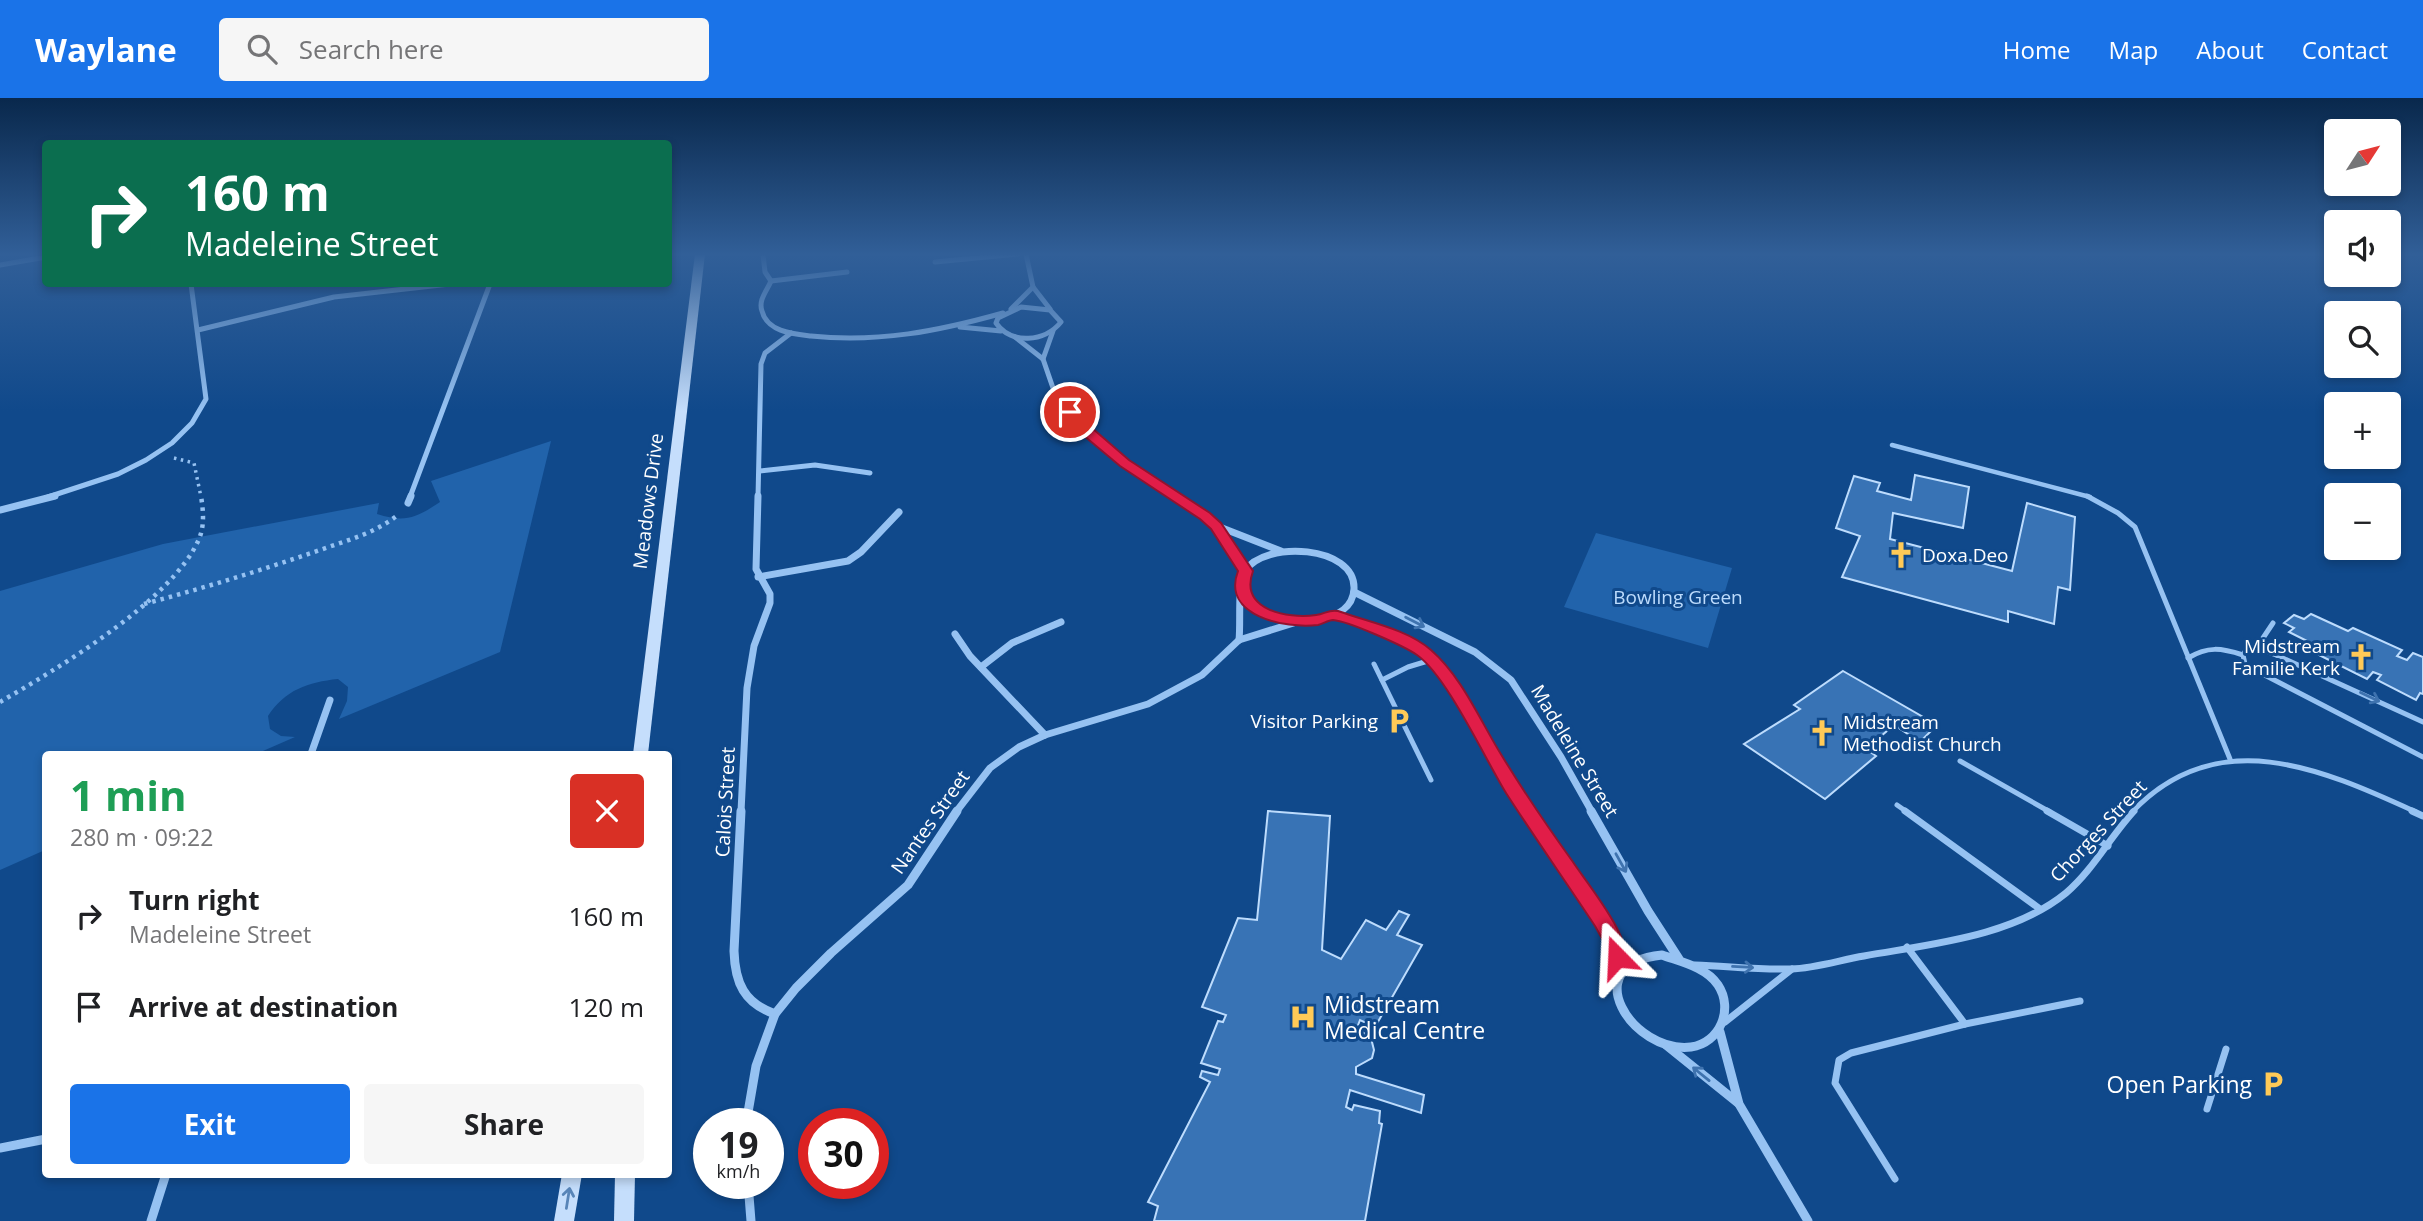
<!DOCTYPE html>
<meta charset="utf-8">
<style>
:root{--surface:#fff;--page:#f6f6f6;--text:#202124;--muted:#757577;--accent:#1a73e8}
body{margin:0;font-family:"Open Sans",sans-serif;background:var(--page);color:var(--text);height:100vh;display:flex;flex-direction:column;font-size:26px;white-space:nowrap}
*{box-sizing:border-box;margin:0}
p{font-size:23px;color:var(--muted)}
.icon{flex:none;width:38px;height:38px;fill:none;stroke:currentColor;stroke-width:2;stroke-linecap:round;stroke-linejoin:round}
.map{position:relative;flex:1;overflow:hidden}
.drawer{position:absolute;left:42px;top:653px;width:630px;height:427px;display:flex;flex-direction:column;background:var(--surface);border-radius:7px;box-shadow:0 4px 10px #0003}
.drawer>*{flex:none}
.banner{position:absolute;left:42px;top:42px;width:630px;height:147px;border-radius:7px;box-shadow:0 4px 10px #0003;background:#0b6e4f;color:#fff;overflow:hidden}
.needle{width:46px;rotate:54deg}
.tools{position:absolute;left:2324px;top:21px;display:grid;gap:14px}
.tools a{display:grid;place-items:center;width:77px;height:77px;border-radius:7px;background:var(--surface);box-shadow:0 4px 10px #0003;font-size:35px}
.speed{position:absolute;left:693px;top:1010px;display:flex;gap:14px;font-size:35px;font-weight:700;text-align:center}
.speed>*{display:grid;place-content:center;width:91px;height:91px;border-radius:50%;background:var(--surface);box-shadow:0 4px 10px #0003;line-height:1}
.speed small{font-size:18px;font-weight:400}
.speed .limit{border:10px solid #d22;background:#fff;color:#111}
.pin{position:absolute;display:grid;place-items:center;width:60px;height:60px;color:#fff;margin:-30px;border:4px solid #fff;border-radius:50%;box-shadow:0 2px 7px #0007}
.me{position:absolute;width:77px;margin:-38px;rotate:339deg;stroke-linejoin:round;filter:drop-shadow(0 0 5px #0008)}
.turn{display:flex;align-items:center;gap:24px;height:147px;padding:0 28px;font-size:32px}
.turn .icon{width:91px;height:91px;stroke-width:2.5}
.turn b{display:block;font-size:49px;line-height:60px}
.round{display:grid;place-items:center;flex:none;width:74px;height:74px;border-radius:7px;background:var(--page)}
.head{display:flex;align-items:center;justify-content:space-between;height:119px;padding:0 28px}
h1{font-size:42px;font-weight:700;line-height:52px;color:#1e9e55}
.cta{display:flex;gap:14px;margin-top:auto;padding:14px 28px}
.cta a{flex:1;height:80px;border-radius:7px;background:var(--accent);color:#fff;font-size:28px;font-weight:700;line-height:80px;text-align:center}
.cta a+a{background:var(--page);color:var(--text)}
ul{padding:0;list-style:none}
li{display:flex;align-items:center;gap:21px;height:91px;padding:0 28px}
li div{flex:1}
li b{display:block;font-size:26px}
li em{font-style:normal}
header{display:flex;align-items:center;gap:42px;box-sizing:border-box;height:98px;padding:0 35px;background:var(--accent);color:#fff}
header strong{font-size:33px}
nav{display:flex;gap:38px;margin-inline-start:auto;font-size:24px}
.search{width:490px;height:63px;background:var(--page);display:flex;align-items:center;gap:18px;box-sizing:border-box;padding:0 24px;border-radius:7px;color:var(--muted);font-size:26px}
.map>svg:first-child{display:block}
.green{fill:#2163ab}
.building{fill:#3873b5;stroke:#bddcfd;stroke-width:2}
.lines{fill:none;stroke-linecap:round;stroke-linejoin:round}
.path-far1{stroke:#96c2f2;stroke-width:3.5;stroke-dasharray:2.5 4.5;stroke-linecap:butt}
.path{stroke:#96c2f2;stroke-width:4.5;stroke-dasharray:3.5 5;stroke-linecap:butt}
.lane-far2{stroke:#96c2f2;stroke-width:4.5}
.lane-far1{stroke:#96c2f2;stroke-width:5}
.lane{stroke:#96c2f2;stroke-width:7}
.street-far2{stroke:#96c2f2;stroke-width:5}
.street-far1{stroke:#96c2f2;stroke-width:7}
.street{stroke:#96c2f2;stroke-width:9}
.secondary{fill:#c5defc;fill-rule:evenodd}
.oneway{stroke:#3f73af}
.oneway2{stroke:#5885b8}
.route{fill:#e11d48;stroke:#92132f;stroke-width:2}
.labels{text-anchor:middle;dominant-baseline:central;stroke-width:6;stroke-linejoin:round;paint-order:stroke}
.street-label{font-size:19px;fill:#fff;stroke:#10498b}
.poi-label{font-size:19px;fill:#fff;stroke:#10498b;text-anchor:start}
.park-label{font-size:19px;fill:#bddcfd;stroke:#10498b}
.near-poi-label{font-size:23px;fill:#fff;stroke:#10498b;text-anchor:start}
</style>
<header>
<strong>Waylane</strong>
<div class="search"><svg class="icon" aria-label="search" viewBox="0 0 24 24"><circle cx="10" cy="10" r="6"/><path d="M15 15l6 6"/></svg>Search here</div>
<nav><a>Home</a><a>Map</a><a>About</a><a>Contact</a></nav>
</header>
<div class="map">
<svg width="2423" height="1123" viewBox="0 0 2423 1123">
<rect width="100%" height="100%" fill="#10498b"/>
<g class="green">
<path d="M551 343 500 554 339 621 347 603 348 589 338 581C308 584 285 592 268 618L270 631 281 638 295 639 256 656H46L45 752 0 772V493L163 446 379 405 377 416C405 425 416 420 440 404L431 383Z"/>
<polygon points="1596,435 1732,470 1708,550 1564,509"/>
</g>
<g class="building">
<polygon points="1915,377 1969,389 1963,430 1893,415 1890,441 2012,473 2027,405 2075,419 2070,492 2058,489 2054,526 2008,513 2008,524 1842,479 1860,438 1836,430 1854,378 1880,385 1877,393 1911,402"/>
<polygon points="2311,516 2348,533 2353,530 2402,552 2397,558 2407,562 2413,555 2423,559 2423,596 2420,595 2416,602 2377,582 2381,577 2373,574 2367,581 2319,557 2325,552 2289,534 2294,530 2284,525 2294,517 2304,521"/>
<polygon points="1843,573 1937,627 1920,644 1894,627 1866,651 1876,658 1825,701 1744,646 1800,611 1794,607"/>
<polygon points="1268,713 1330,718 1322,852 1341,861 1366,822 1386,832 1399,813 1409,817 1397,837 1422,847 1375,929 1360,922 1357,930 1371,940 1374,952 1372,960 1356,969 1356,976 1424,997 1421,1015 1350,992 1346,1009 1352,1012 1354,1007 1380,1013 1379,1025 1382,1026 1365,1123 1154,1123 1158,1108 1148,1104 1210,984 1200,979 1202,973 1218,977 1220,971 1201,965 1218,923 1223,924 1226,917 1202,909 1238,820 1257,822"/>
</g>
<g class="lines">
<polyline class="path-far1" points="174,360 194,365 201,399"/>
<g class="path">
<path d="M144 506C204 490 262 472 320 452 348 442 376 435 399 416"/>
<path d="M0 604C57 571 173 502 199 441 205 427 203 411 201 398"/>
</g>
<polyline class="lane-far2" points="1892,347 2090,399"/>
<g class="lane-far1">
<polyline points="2087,398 2118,415 2135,429 2230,661"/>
<polyline points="2262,552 2263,540 2273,525"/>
<path d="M2188 560C2208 548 2221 550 2243 557"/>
<polyline points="1374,566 1431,682"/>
<polyline points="1382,582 1408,569 1431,562"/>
<polyline points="2423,624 2276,557 2262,552 2246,552 2243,557 2245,566 2253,571 2423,659"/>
<polyline points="1960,663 2050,714"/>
<polyline points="1897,707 1907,714"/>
<path d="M2132 714C2217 625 2320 670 2416 714"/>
</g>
<g class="lane">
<polyline points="1905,713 2040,811"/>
<polyline points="2047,713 2108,748"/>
<polyline points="2412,713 2423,718"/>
<polyline points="1907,849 1965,926"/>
<path d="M1695 867C1727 868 1759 872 1791 871 1816 870 1840 862 1864 858 1930 846 2012 839 2066 795 2093 772 2110 739 2134 713"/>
<polyline points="1725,924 1792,871"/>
<polyline points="2207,1011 2226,951"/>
<polyline points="1895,1081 1835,985 1839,962 1851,955 1965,926 2080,903"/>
</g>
<g class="street-far2">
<path d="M763 156 765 174 771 183C767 193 758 202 762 213 767 234 794 236 811 238 878 245 939 233 1003 215"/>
<polyline points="1026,156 1033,189 1050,211"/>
<polyline points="935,164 1018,156"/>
<polyline points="0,167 46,159"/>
<polyline points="771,183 847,174"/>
<path d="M1021 209 1050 212 1061 224C1045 244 1011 247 996 225L998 220Z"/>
<polyline points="1011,211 1033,189"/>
<polyline points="960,229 1001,233"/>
<polyline points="198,232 334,199 450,186"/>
<polyline points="1015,239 1043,261 1053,290 1087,334 1125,365 1178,399"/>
<polyline points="1043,261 1053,233"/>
<polyline points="760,373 815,367 870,375"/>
<polyline points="48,399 118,376 146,362 172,345 192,325 206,301 191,186"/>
<polyline points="410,399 490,186"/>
<polyline points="758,399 761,266 765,255 791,235"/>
</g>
<g class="street-far1">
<path d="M1175 398C1214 423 1220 435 1245 473"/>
<polyline points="408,405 411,398"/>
<polyline points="0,412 55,398"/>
<polyline points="1217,428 1281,453"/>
<polyline points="758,479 848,463 861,454 899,414"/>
<polyline points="1354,494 1475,554 1511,582 1561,659 1592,714"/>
<polyline points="1333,517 1396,539 1424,554 1444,575 1529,714"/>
<polyline points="955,536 970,558 1045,637"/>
<path d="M1239 542C1241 525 1237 486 1245 473 1264 442 1356 447 1354 491 1352 529 1287 527 1263 515 1255 511 1250 504 1244 497"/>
<polyline points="981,569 1012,545 1061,524"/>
<polyline points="311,656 330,602"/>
<polyline points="741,714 747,590 754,548 770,505 770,496 756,471 758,398"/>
<polyline points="956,714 990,670 1019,649 1045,637 1148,606 1202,577 1239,542 1300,523"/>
</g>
<g class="street">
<path d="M741 713 734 853C735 885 744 905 775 916"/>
<polyline points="1528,713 1614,845 1618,883"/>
<polyline points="1591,713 1648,813 1679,861"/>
<path d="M1662 857C1681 864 1706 869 1718 887 1734 911 1720 945 1691 949 1633 956 1574 866 1662 857Z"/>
<polyline points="1720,934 1739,1006 1808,1123"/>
<polyline points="1666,947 1738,1005"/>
<polyline points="746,1026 756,968 775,916 796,890 831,855 908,787 957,713"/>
<polyline points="0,1050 46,1041"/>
<polyline points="748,1085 751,1123"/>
<polyline points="151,1123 166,1076"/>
</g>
<g class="secondary">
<polygon points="695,156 705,156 648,656 633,656"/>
<polygon points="562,1076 582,1076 574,1123 554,1123"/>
<polygon points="615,1076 635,1076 634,1123 614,1123"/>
</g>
</g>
<defs><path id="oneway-shaft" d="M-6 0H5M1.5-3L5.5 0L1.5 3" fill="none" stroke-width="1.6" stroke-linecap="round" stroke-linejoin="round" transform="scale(1.75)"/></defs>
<g class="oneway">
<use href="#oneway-shaft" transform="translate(1415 524) rotate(27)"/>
<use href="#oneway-shaft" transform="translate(2370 599) rotate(25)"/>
<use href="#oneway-shaft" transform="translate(1621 765) rotate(61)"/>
<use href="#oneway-shaft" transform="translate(1743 869) rotate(3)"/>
<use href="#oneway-shaft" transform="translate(1701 976) rotate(-141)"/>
</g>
<use class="oneway2" href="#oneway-shaft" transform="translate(568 1100) rotate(-81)"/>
<linearGradient id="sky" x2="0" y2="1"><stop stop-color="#09284c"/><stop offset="0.5" stop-color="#315f98"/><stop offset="1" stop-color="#315f98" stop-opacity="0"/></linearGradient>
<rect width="2423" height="313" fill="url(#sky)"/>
<path class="route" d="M1070 311 1129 362 1210 415 1221 425 1253 473C1239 512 1287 521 1316 517 1325 516 1329 511 1338 513 1368 524 1407 531 1431 552 1461 578 1479 620 1499 653 1522 691 1547 728 1573 764 1586 784 1635 843 1624 865L1617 868 1610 865 1605 846 1595 828C1566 784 1535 740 1506 695 1485 661 1447 578 1417 557 1404 548 1348 523 1333 522 1328 522 1323 526 1318 527 1285 531 1221 518 1238 473L1211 431 1200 421 1120 368 1083 337 1063 314Z"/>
<defs>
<symbol id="church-bare" viewBox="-9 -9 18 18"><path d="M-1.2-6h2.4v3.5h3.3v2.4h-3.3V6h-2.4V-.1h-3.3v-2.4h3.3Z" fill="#ffca57" stroke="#10498b" stroke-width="2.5" paint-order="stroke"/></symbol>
<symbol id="parking-bare" viewBox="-9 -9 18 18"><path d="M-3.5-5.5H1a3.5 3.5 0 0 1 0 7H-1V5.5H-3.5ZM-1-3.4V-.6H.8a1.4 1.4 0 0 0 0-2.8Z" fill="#ffca57" stroke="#10498b" stroke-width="2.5" paint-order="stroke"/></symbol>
<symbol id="hospital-bare" viewBox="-9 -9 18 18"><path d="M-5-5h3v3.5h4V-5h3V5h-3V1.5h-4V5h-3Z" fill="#ffca57" stroke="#10498b" stroke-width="2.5" paint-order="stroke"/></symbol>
</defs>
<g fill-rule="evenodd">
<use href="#church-bare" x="1882" y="438" width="38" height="38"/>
<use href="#church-bare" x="2342" y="540" width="38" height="38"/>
<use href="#parking-bare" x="1380" y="604" width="38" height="38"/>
<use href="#church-bare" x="1803" y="616" width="38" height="38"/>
<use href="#hospital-bare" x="1284" y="900" width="38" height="38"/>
<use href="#parking-bare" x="2254" y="967" width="38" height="38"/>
</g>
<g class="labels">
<g class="street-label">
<text transform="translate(648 403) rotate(-83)">Meadows Drive</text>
<text transform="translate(1575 653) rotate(59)">Madeleine Street</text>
<text transform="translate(725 704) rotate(-87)">Calois Street</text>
<text transform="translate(930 724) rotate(-55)">Nantes Street</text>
<text transform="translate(2098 733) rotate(-47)">Chorges Street</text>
</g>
<g class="poi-label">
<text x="1922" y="457">Doxa Deo</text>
<text x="2340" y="548" text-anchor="end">Midstream<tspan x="2340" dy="22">Familie Kerk</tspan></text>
<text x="1378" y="623" text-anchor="end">Visitor Parking</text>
<text x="1843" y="624">Midstream<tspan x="1843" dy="22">Methodist Church</tspan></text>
</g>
<g class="park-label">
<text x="1678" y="499">Bowling Green</text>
</g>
<g class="near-poi-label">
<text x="1324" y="906">Midstream<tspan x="1324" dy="26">Medical Centre</tspan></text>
<text x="2252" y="986" text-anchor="end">Open Parking</text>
</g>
</g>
</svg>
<div class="tools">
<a><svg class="needle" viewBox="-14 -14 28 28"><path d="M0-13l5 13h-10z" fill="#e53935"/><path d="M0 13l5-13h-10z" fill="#757577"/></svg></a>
<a><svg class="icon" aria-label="sound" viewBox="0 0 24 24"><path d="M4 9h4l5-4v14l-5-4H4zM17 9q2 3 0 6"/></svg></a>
<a><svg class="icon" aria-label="search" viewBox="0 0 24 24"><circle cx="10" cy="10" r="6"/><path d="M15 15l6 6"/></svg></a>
<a>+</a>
<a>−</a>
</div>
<div class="speed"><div>19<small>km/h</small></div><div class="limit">30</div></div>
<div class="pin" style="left:1070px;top:314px;background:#d93025"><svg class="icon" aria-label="arrive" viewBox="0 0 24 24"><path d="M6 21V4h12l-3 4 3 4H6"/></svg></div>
<svg class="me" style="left:1617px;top:859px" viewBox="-20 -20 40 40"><path d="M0-17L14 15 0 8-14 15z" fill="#e11d48" stroke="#fff" stroke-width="4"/></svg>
<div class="banner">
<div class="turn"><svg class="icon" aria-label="right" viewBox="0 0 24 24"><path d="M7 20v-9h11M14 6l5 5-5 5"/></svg><div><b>160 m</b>Madeleine Street</div></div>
</div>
<section class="drawer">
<div class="head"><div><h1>1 min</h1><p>280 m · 09:22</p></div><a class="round" style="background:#d93025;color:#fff"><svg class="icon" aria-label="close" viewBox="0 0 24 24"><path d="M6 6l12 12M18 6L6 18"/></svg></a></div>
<ul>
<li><svg class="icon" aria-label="right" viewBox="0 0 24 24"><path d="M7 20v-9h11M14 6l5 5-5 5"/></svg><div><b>Turn right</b><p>Madeleine Street</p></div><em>160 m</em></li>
<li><svg class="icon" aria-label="arrive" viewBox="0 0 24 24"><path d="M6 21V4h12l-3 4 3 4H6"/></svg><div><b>Arrive at destination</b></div><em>120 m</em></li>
</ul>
<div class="cta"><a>Exit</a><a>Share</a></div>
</section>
</div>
